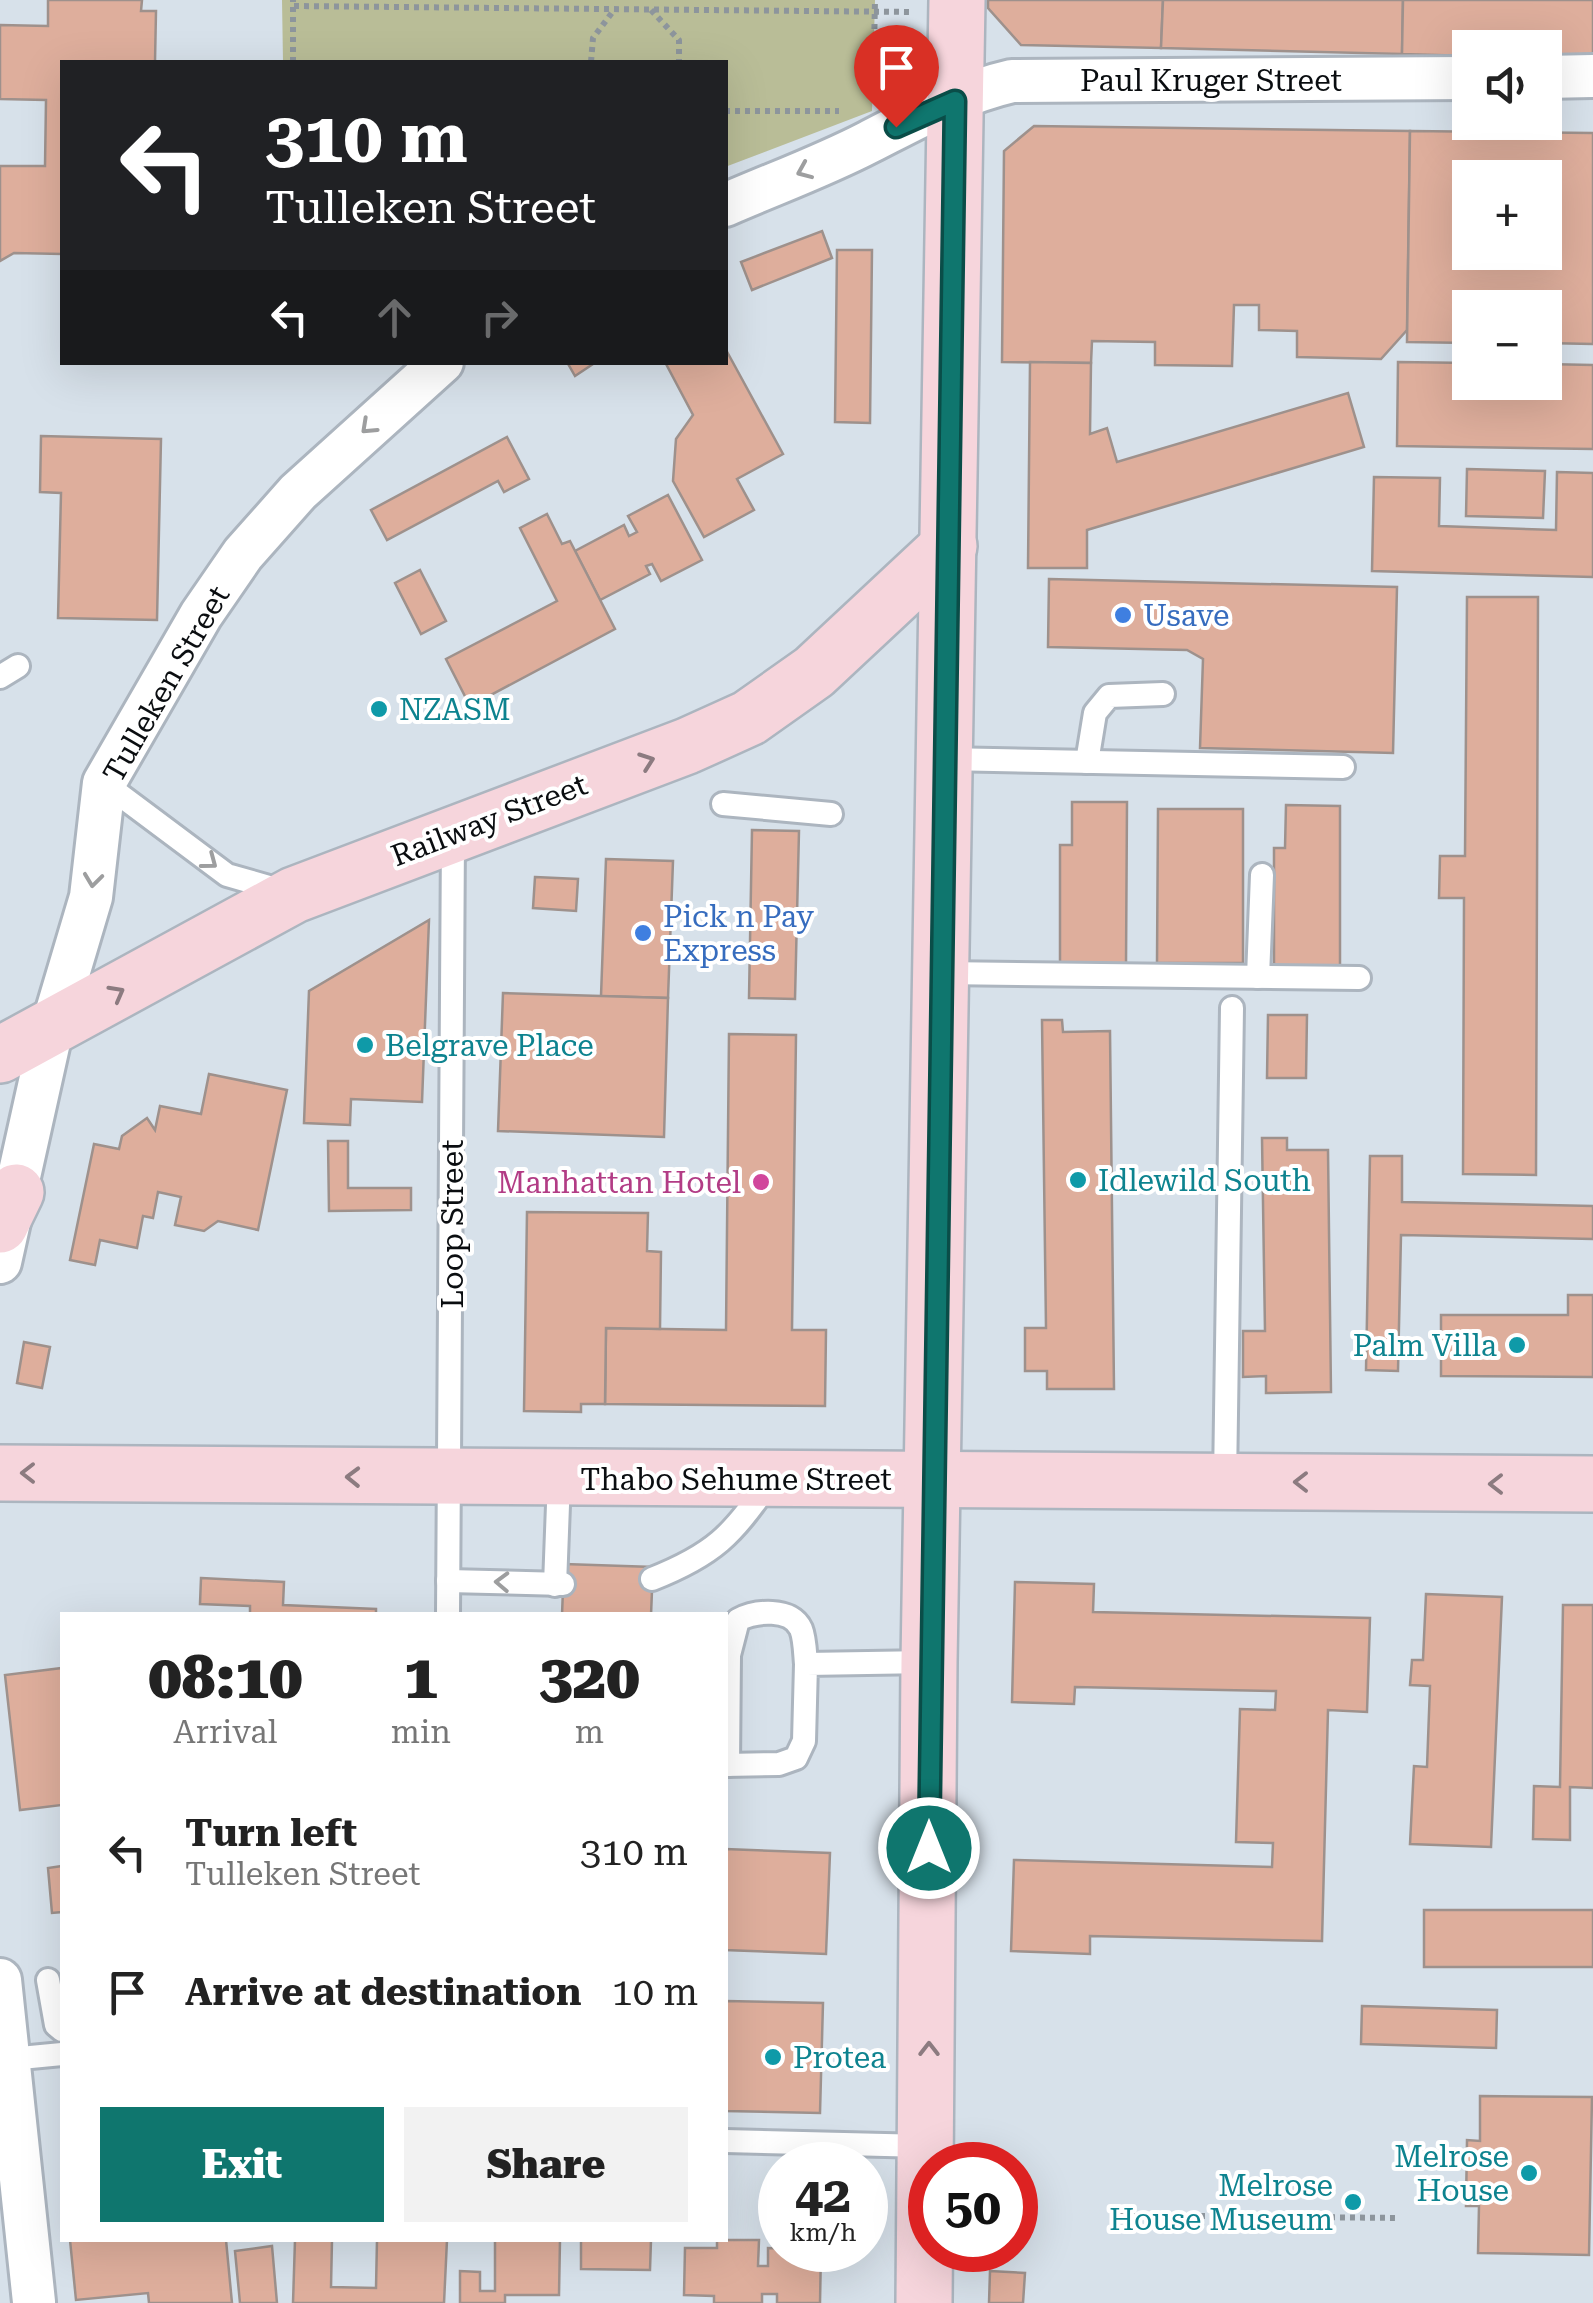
<!DOCTYPE html>
<meta charset="utf-8">
<style>
:root{--surface:#fff;--page:#f2f2f2;--text:#222;--muted:#767676;--accent:#0f766e}
body{margin:0;font-family:"Roboto Serif",serif;background:var(--page);color:var(--text);height:100vh;display:flex;flex-direction:column;font-size:38px;white-space:nowrap}
*{box-sizing:border-box;margin:0}
p{font-size:32px;color:var(--muted)}
.icon{flex:none;width:55px;height:55px;fill:none;stroke:currentColor;stroke-width:2;stroke-linecap:round;stroke-linejoin:round}
.map{position:relative;flex:1;overflow:hidden}
.drawer{position:absolute;left:60px;top:1612px;width:668px;height:630px;display:flex;flex-direction:column;background:var(--surface);border-radius:0px;box-shadow:0 10px 40px #0002}
.drawer>*{flex:none}
.hud{position:absolute;left:60px;top:60px;width:668px;height:305px;border-radius:0px;box-shadow:0 10px 40px #0002;background:#202124;color:#fff;overflow:hidden}
.tools{position:absolute;left:1452px;top:30px;display:grid;gap:20px}
.tools a{display:grid;place-items:center;width:110px;height:110px;border-radius:0px;background:var(--surface);box-shadow:0 10px 40px #0002;font-size:50px}
.speed{position:absolute;left:758px;top:2142px;display:flex;gap:20px;font-size:50px;font-weight:700;text-align:center}
.speed>*{display:grid;place-content:center;width:130px;height:130px;border-radius:50%;background:var(--surface);box-shadow:0 10px 40px #0002;line-height:1}
.speed small{font-size:25px;font-weight:400}
.speed .limit{border:15px solid #d22;background:#fff;color:#111}
.pin{position:absolute;display:grid;place-items:center;width:85px;height:85px;color:#fff;margin:-102px -42px;border-radius:50% 50% 50% 0;rotate:-45deg;box-shadow:0 0 10px #0007}
.pin .icon{rotate:45deg}
.me{position:absolute;width:110px;margin:-55px;rotate:0deg;stroke-linejoin:round;filter:drop-shadow(0 0 8px #0008)}
.turn{display:flex;align-items:center;gap:35px;height:210px;padding:0 40px;font-size:45px}
.turn .icon{width:130px;height:130px;stroke-width:2.5}
.turn b{display:block;font-size:70px;line-height:85px}
.lanes{display:flex;align-items:center;height:95px;padding:0 40px;background:#0003;justify-content:center;gap:50px;direction:ltr}
.lanes .off{opacity:.35}
.eta{display:flex;justify-content:space-evenly;align-items:center;height:170px;text-align:center}
.eta b{font-size:60px;font-weight:800;line-height:70px}
.button{display:flex;gap:20px;margin-top:auto;padding:20px 40px}
.button a{flex:1;height:115px;border-radius:0px;background:var(--accent);color:#fff;font-size:40px;font-weight:800;line-height:115px;text-align:center}
.button a+a{background:var(--page);color:var(--text)}
ul{padding:0;list-style:none}
li{display:flex;align-items:center;gap:30px;height:140px;padding:0 40px}
li div{flex:1}
li b{display:block;font-size:38px}
li em{font-style:normal}
.map>svg:first-child{display:block}
.green{fill:#b9bd97}
.building{fill:#deae9c;stroke:#9e918c;stroke-width:2.5;fill-rule:evenodd}
.lines{fill:none;stroke-linecap:round;stroke-linejoin:round}
.lane-casing{stroke:#acb5bf;stroke-width:28}
.street-casing{stroke:#acb5bf;stroke-width:48}
.secondary-casing{stroke:#acb5bf;stroke-width:60}
.path{stroke:#8d959c;stroke-width:6;stroke-dasharray:5 5;stroke-linecap:butt}
.lane{stroke:#fff;stroke-width:22}
.street{stroke:#fff;stroke-width:42}
.secondary{stroke:#f6d5dc;stroke-width:55}
.oneway{stroke:#9d9e9f}
.oneway2{stroke:#8c7b80}
.route-casing{stroke:#0a4d48;stroke-width:25}
.route{stroke:#0f766e;stroke-width:18}
.shop-dot{fill:#3f7fe0;stroke:#fff;stroke-width:4}
.culture-dot{fill:#0f9aa8;stroke:#fff;stroke-width:4}
.hotel-dot{fill:#d1479c;stroke:#fff;stroke-width:4}
.labels{text-anchor:middle;dominant-baseline:central;stroke-width:8;stroke-linejoin:round;paint-order:stroke}
.street-label{font-size:30px;fill:#0a0d10;stroke:#fff}
.shop-label{font-size:30px;fill:#366cbe;stroke:#fff;text-anchor:start}
.culture-label{font-size:30px;fill:#0d838f;stroke:#fff;text-anchor:start}
.hotel-label{font-size:30px;fill:#b23c85;stroke:#fff;text-anchor:end}
</style>
<div class="map">
<svg width="1593" height="2303" viewBox="0 0 1593 2303">
<rect width="100%" height="100%" fill="#d7e1ea"/>
<polygon class="green" points="282,0 875,0 872,111 725,167 725,62 283,62"/>
<g class="building">
<polygon points="48,0 142,0 141,11 156,11 155,62 62,62 62,254 14,253 0,261 0,166 45,166 46,100 0,99 0,25 48,26"/>
<polygon points="988,0 1163,0 1161,48 1021,45 988,8"/>
<polygon points="1163,0 1403,0 1402,54 1161,48"/>
<polygon points="1403,0 1593,0 1593,60 1545,59 1545,48 1470,48 1470,56 1402,54"/>
<polygon points="1034,126 1410,131 1407,330 1381,359 1297,357 1297,331 1259,330 1259,305 1234,305 1232,366 1155,365 1155,342 1092,341 1091,363 1002,362 1004,151"/>
<path d="M1410 131 1593 133V344L1545 343V308H1470V343L1407 342ZM1470 178H1545V252H1470Z"/>
<polygon points="822,231 832,258 752,290 741,262"/>
<polygon points="837,250 872,250 870,423 835,422"/>
<polygon points="725,348 783,454 737,479 754,510 704,537 673,481 676,439 693,415 665,362 725,362"/>
<polygon points="567,362 596,362 575,376"/>
<polygon points="1030,362 1091,363 1090,434 1107,428 1117,462 1348,393 1364,447 1087,530 1087,568 1028,568"/>
<polygon points="1398,362 1470,363 1470,382 1545,382 1545,364 1593,365 1593,449 1397,446"/>
<polygon points="41,436 161,439 157,620 58,618 61,493 40,492"/>
<polygon points="507,437 529,479 504,492 498,481 387,540 371,510"/>
<polygon points="1467,469 1545,471 1543,518 1466,516"/>
<polygon points="1557,472 1593,473 1593,577 1372,571 1374,477 1440,478 1439,526 1556,530"/>
<polygon points="668,495 702,560 661,581 652,564 646,566 650,574 600,600 575,551 624,525 629,536 637,532 628,516"/>
<polygon points="547,514 562,544 570,541 615,629 470,706 446,659 557,601 520,528"/>
<polygon points="420,570 446,621 421,634 395,583"/>
<polygon points="1049,579 1397,587 1393,753 1200,748 1203,659 1187,650 1048,647"/>
<polygon points="1467,597 1538,597 1536,1175 1463,1174 1464,898 1439,898 1440,856 1465,856"/>
<polygon points="1072,802 1127,802 1126,963 1060,964 1060,845 1072,845"/>
<polygon points="1286,805 1340,806 1340,967 1274,967 1274,848 1285,848"/>
<polygon points="1158,809 1243,809 1243,963 1157,963"/>
<polygon points="752,830 799,831 795,999 749,998"/>
<polygon points="606,859 673,861 668,998 601,996"/>
<polygon points="535,877 578,879 576,911 533,908"/>
<polygon points="429,920 422,1102 351,1099 350,1125 304,1123 309,991"/>
<polygon points="503,993 668,998 664,1137 498,1131"/>
<polygon points="1268,1015 1307,1015 1306,1078 1267,1078"/>
<polygon points="1042,1020 1062,1020 1063,1032 1110,1031 1114,1389 1047,1389 1047,1371 1025,1371 1025,1328 1046,1328"/>
<polygon points="729,1034 796,1035 792,1330 826,1330 825,1406 605,1404 606,1328 726,1330"/>
<polygon points="209,1074 287,1090 258,1230 218,1221 204,1231 175,1225 181,1197 158,1192 153,1218 143,1216 137,1248 100,1240 95,1265 70,1260 94,1144 119,1149 122,1136 147,1118 155,1130 160,1106 201,1114"/>
<polygon points="1262,1138 1287,1138 1287,1150 1328,1150 1331,1392 1266,1393 1266,1376 1243,1377 1243,1331 1265,1331"/>
<polygon points="328,1141 348,1141 348,1188 411,1188 411,1210 329,1211"/>
<polygon points="1370,1156 1402,1156 1402,1202 1593,1206 1593,1239 1401,1235 1398,1371 1366,1370"/>
<polygon points="527,1212 648,1213 647,1251 661,1252 660,1329 606,1328 605,1404 581,1404 581,1412 524,1411"/>
<polygon points="1568,1295 1593,1295 1593,1377 1441,1376 1441,1315 1568,1315"/>
<polygon points="24,1342 50,1347 42,1388 17,1383"/>
<polygon points="564,1564 653,1567 651,1615 562,1615"/>
<polygon points="201,1578 284,1582 283,1605 376,1609 376,1615 250,1615 250,1606 200,1604"/>
<polygon points="1015,1582 1094,1584 1093,1612 1370,1618 1367,1712 1328,1710 1322,1941 1090,1936 1090,1954 1011,1951 1014,1860 1272,1867 1273,1843 1236,1842 1240,1709 1275,1710 1276,1691 1075,1687 1074,1704 1012,1702"/>
<polygon points="1426,1594 1502,1597 1491,1847 1410,1844 1414,1766 1427,1767 1430,1686 1410,1685 1412,1660 1423,1660"/>
<polygon points="1563,1605 1593,1605 1593,1788 1570,1787 1570,1840 1533,1839 1534,1786 1560,1787"/>
<polygon points="62,1668 62,1805 20,1810 5,1675"/>
<polygon points="725,1849 830,1853 826,1954 725,1950"/>
<polygon points="62,1866 62,1912 52,1913 48,1868"/>
<rect x="1424" y="1910" width="169" height="57"/>
<polygon points="725,2001 823,2003 820,2113 725,2111"/>
<polygon points="1362,2006 1497,2010 1496,2048 1361,2044"/>
<polygon points="1480,2096 1592,2097 1589,2255 1478,2253 1479,2206 1466,2206 1467,2140 1480,2141"/>
<polygon points="70,2240 226,2240 232,2303 149,2303 148,2293 76,2300"/>
<polygon points="295,2240 332,2240 331,2287 376,2288 377,2240 447,2240 444,2303 293,2303"/>
<polygon points="495,2240 560,2240 559,2295 505,2295 505,2303 460,2303 460,2271 480,2272 480,2291 495,2291"/>
<polygon points="581,2240 651,2240 650,2270 581,2269"/>
<polygon points="717,2240 759,2240 758,2266 768,2266 768,2248 821,2250 820,2303 777,2303 777,2294 762,2294 762,2303 714,2303 714,2296 684,2295 685,2248 717,2248"/>
<polygon points="272,2246 277,2303 240,2303 235,2251"/>
<polygon points="990,2271 1025,2273 1023,2303 989,2303"/>
</g>
<g class="lines">
<defs>
<g id="lane">
<polyline points="0,677 18,666"/>
<polyline points="945,759 1343,767"/>
<polyline points="1087,762 1095,713 1109,696 1163,694"/>
<polyline points="104,783 227,875 283,891"/>
<polyline points="723,804 831,814"/>
<polyline points="942,973 1359,978"/>
<polyline points="1258,977 1262,875"/>
<polyline points="1225,1482 1232,1008"/>
<path d="M652 1579C713 1555 733 1535 769 1482"/>
<polyline points="448,1581 563,1584"/>
<polyline points="555,1585 559,1478"/>
<polyline points="448,1615 453,836"/>
<polyline points="725,1765 779,1764 796,1758 804,1741 806,1664 929,1662"/>
<path d="M728 1765 729 1655 738 1620C755 1611 791 1607 801 1629 805 1639 805 1654 806 1664"/>
<polyline points="48,1980 56,2025 62,2030"/>
<polyline points="10,2059 62,2054"/>
<polyline points="725,2141 926,2146"/>
</g>
<g id="street">
<polyline points="1545,77 1593,76"/>
<path d="M725 205C773 184 823 166 869 142 916 118 960 93 1012 81L1470 78"/>
<polyline points="0,1262 52,1028 91,897 104,783 201,615 243,554 298,492 442,362"/>
<polyline points="0,1980 34,2302"/>
</g>
<g id="secondary">
<polyline points="0,1055 294,895 687,746 749,718 814,672 949,546"/>
<polyline points="0,1225 16,1192"/>
<polyline points="0,1473 1593,1484"/>
<polyline points="924,2303 929,1662 957,0"/>
</g>
</defs>
<use href="#lane" class="lane-casing"/>
<use href="#street" class="street-casing"/>
<use href="#secondary" class="secondary-casing"/>
<g class="path">
<polyline points="294,6 912,12"/>
<polyline points="651,10 679,40 679,62"/>
<polyline points="293,62 293,0"/>
<polyline points="591,62 593,38 614,10"/>
<polyline points="873,99 875,0"/>
<polyline points="725,111 839,111"/>
<polyline points="1110,2215 1397,2218"/>
</g>
<use href="#lane" class="lane"/>
<use href="#street" class="street"/>
<use href="#secondary" class="secondary"/>
</g>
<defs><path id="oneway-chevron" d="M-2-3.5L2.5 0L-2 3.5" fill="none" stroke-width="1.6" stroke-linecap="round" stroke-linejoin="round" transform="scale(2.5)"/></defs>
<g class="oneway">
<use href="#oneway-chevron" transform="translate(804 171) rotate(157)"/>
<use href="#oneway-chevron" transform="translate(368 427) rotate(137)"/>
<use href="#oneway-chevron" transform="translate(210 862) rotate(37)"/>
<use href="#oneway-chevron" transform="translate(93 880) rotate(97)"/>
<use href="#oneway-chevron" transform="translate(502 1582) rotate(-178)"/>
</g>
<g class="oneway2">
<use href="#oneway-chevron" transform="translate(647 761) rotate(-20)"/>
<use href="#oneway-chevron" transform="translate(117 993) rotate(-29)"/>
<use href="#oneway-chevron" transform="translate(28 1473) rotate(-180)"/>
<use href="#oneway-chevron" transform="translate(353 1477) rotate(-179)"/>
<use href="#oneway-chevron" transform="translate(1301 1482) rotate(-180)"/>
<use href="#oneway-chevron" transform="translate(1496 1484) rotate(-180)"/>
<use href="#oneway-chevron" transform="translate(929 2049) rotate(-90)"/>
</g>
<g class="lines">
<defs>
<polyline id="route" points="896,127 955,101 929,1848"/>
</defs>
<use href="#route" class="route-casing"/>
<use href="#route" class="route"/>
</g>
<g class="shop-dot">
<circle cx="1123" cy="615" r="10"/>
<circle cx="643" cy="933" r="10"/>
</g>
<g class="culture-dot">
<circle cx="379" cy="709" r="10"/>
<circle cx="365" cy="1045" r="10"/>
<circle cx="1078" cy="1180" r="10"/>
<circle cx="1517" cy="1345" r="10"/>
<circle cx="773" cy="2057" r="10"/>
<circle cx="1529" cy="2173" r="10"/>
<circle cx="1353" cy="2202" r="10"/>
</g>
<circle class="hotel-dot" cx="761" cy="1182" r="10"/>
<g class="labels">
<g class="street-label">
<text x="1211" y="80">Paul Kruger Street</text>
<text transform="translate(166 684) rotate(-60)">Tulleken Street</text>
<text transform="translate(489 820) rotate(-21)">Railway Street</text>
<text transform="translate(452 1224) rotate(-90)">Loop Street</text>
<text x="736" y="1479">Thabo Sehume Street</text>
</g>
<g class="shop-label">
<text x="1143" y="615">Usave</text>
<text x="663" y="916">Pick n Pay<tspan x="663" dy="34">Express</tspan></text>
</g>
<g class="culture-label">
<text x="399" y="709">NZASM</text>
<text x="385" y="1045">Belgrave Place</text>
<text x="1098" y="1180">Idlewild South</text>
<text x="1497" y="1345" text-anchor="end">Palm Villa</text>
<text x="793" y="2057">Protea</text>
<text x="1509" y="2156" text-anchor="end">Melrose<tspan x="1509" dy="34">House</tspan></text>
<text x="1333" y="2185" text-anchor="end">Melrose<tspan x="1333" dy="34">House Museum</tspan></text>
</g>
<g class="hotel-label">
<text x="741" y="1182">Manhattan Hotel</text>
</g>
</g>
</svg>
<div class="tools">
<a><svg class="icon" aria-label="sound" viewBox="0 0 24 24"><path d="M4 9h4l5-4v14l-5-4H4zM17 9q2 3 0 6"/></svg></a>
<a>+</a>
<a>−</a>
</div>
<div class="speed"><div>42<small>km/h</small></div><div class="limit">50</div></div>
<div class="pin" style="left:896px;top:127px;background:#d93025"><svg class="icon" aria-label="arrive" viewBox="0 0 24 24"><path d="M6 21V4h12l-3 4 3 4H6"/></svg></div>
<svg class="me" style="left:929px;top:1848px" viewBox="-20 -20 40 40"><circle r="17" fill="#0f766e" stroke="#fff" stroke-width="3"/><path d="M0-11L8 9 0 5-8 9z" fill="#fff"/></svg>
<div class="hud">
<div class="turn"><svg class="icon" aria-label="left" viewBox="0 0 24 24"><path d="M17 20v-9H6M10 6l-5 5 5 5"/></svg><div><b>310 m</b>Tulleken Street</div></div>
<div class="lanes"><svg class="icon" aria-label="left" viewBox="0 0 24 24"><path d="M17 20v-9H6M10 6l-5 5 5 5"/></svg><svg class="icon off" aria-label="ahead" viewBox="0 0 24 24"><path d="M12 20V5M6 11l6-6 6 6"/></svg><svg class="icon off" aria-label="right" viewBox="0 0 24 24"><path d="M7 20v-9h11M14 6l5 5-5 5"/></svg></div>
</div>
<section class="drawer">
<div class="eta">
<div><b>08:10</b><p>Arrival</p></div>
<div><b>1</b><p>min</p></div>
<div><b>320</b><p>m</p></div>
</div>
<ul>
<li><svg class="icon" aria-label="left" viewBox="0 0 24 24"><path d="M17 20v-9H6M10 6l-5 5 5 5"/></svg><div><b>Turn left</b><p>Tulleken Street</p></div><em>310 m</em></li>
<li><svg class="icon" aria-label="arrive" viewBox="0 0 24 24"><path d="M6 21V4h12l-3 4 3 4H6"/></svg><div><b>Arrive at destination</b></div><em>10 m</em></li>
</ul>
<div class="button"><a>Exit</a><a>Share</a></div>
</section>
</div>
